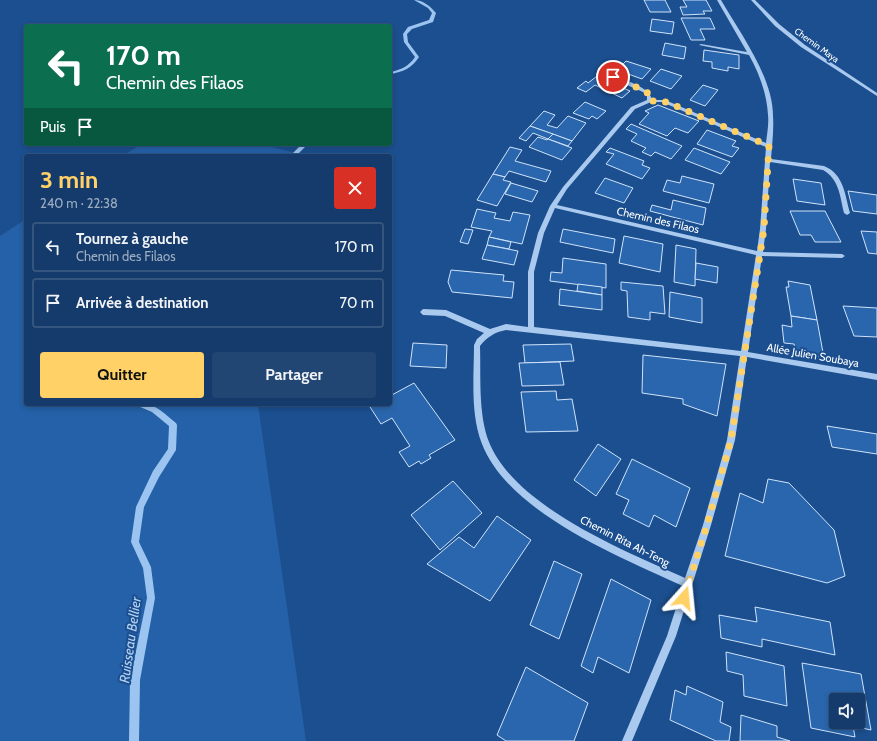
<!DOCTYPE html>
<html lang="fr">
<meta charset="utf-8">
<style>
:root{--surface:#143b6b;--page:#214673;--text:#f1f3f6;--muted:#9dadc1;--line:#33557e;--accent:#ffd166}
body{margin:0;font-family:Cabin,sans-serif;background:var(--page);color:var(--text);height:100vh;display:flex;flex-direction:column;font-size:15px;white-space:nowrap}
*{box-sizing:border-box;margin:0}
p{font-size:13px;color:var(--muted)}
.icon{flex:none;width:22px;height:22px;fill:none;stroke:currentColor;stroke-width:2;stroke-linecap:round;stroke-linejoin:round}
.map{position:relative;flex:1;overflow:hidden}
.side{position:absolute;left:24px;top:154px;width:368px;height:252px;display:flex;flex-direction:column;background:var(--surface);border-radius:4px;box-shadow:0 2px 6px #0003,0 0 0 1px var(--line)}
.side>*{flex:none}
.top-card{position:absolute;left:24px;top:24px;width:368px;height:122px;border-radius:4px;box-shadow:0 2px 6px #0003,0 0 0 1px var(--line);background:#0b6e4f;color:#fff;overflow:hidden}
.tools{position:absolute;left:829px;top:693px;display:grid;gap:8px}
.tools a{display:grid;place-items:center;width:36px;height:36px;border-radius:4px;background:var(--surface);box-shadow:0 2px 6px #0003,0 0 0 1px var(--line);font-size:20px}
.pin{position:absolute;display:grid;place-items:center;width:34px;height:34px;color:#fff;margin:-17px;border:2px solid #fff;border-radius:50%;box-shadow:0 1px 4px #0007}
.me{position:absolute;width:44px;margin:-22px;rotate:18deg;stroke-linejoin:round;filter:drop-shadow(0 0 3px #0008)}
.turn{display:flex;align-items:center;gap:14px;height:84px;padding:0 16px;font-size:18px}
.turn .icon{width:52px;height:52px;stroke-width:2.5}
.turn b{display:block;font-size:28px;line-height:34px}
.then{display:flex;align-items:center;height:38px;padding:0 16px;background:#0003;gap:8px;font-size:15px}
.round{display:grid;place-items:center;flex:none;width:42px;height:42px;border-radius:4px;background:var(--page)}
.summary{display:flex;align-items:center;justify-content:space-between;height:68px;padding:0 16px}
h1{font-size:24px;font-weight:800;line-height:30px;color:var(--accent)}
.cta{display:flex;gap:8px;margin-top:auto;padding:8px 16px}
.cta a{flex:1;height:46px;border-radius:4px;background:var(--accent);color:#111;font-size:16px;font-weight:800;line-height:46px;text-align:center}
.cta a+a{background:var(--page);color:var(--text)}
ul{padding:0;list-style:none}
li{display:flex;align-items:center;gap:12px;height:50px;margin:0 8px 6px;padding:0 8px;border:2px solid var(--line);border-radius:4px}
li div{flex:1}
li b{display:block;font-size:15px}
li em{font-style:normal}
.map>svg:first-child{display:block}
.green{fill:#2461a8}
.lines{fill:none;stroke-linecap:round;stroke-linejoin:round}
.stream{fill:#9cc4f0;fill-rule:evenodd}
.building{fill:#2a66ad;stroke:#cfe3fa;fill-rule:evenodd}
.minor{fill:#a9c9ee;fill-rule:evenodd}
.route{stroke:#ffd166;stroke-width:7;stroke-dasharray:0 12.6}
.labels{text-anchor:middle;dominant-baseline:central;stroke-width:4;stroke-linejoin:round;paint-order:stroke}
.far-street-label{font-size:9px;fill:#fff;stroke:#1b4f8f}
.street-label{font-size:11px;fill:#fff;stroke:#1b4f8f}
.near-water-label{font-size:14px;font-style:italic;fill:#b5d3f5;stroke:#1b4f8f}
</style>
<div class="map">
<svg width="877" height="741" viewBox="0 0 877 741">
<rect width="100%" height="100%" fill="#1b4f8f"/>
<g class="green">
<polygon points="141,144 260,144 307,156 123,156"/>
<polygon points="26,219 26,404 258,404 306,741 0,741 0,236"/>
</g>
<g class="lines">
<g class="stream">
<path d="M414 0C423 0 430 6 436 13L433 22 412 29 407 34 408 42 419 57C412 68 403 72 390 74V72C401 70 409 66 415 57L404 42 403 34 408 27 429 20 432 13 428 8Z"/>
<polygon points="302,144 308,144 296,156 290,156"/>
<path d="M137 404C157 404 161 411 176 423L177 425 176 450 159 477 144 507 139 542 151 567 155 598 140 680 139 741H129L130 680 147 598 143 568 131 542 136 507 153 471 168 449 169 426 152 412 138 406Z"/>
</g>
</g>
<g class="building">
<polygon points="644,0 665,0 671,12 650,12"/>
<polygon points="683,0 706,0 712,11 703,11 705,14 683,15 680,7 687,7"/>
<polygon points="681,18 710,18 715,29 700,29 705,40 691,40"/>
<polygon points="652,19 674,22 672,34 650,31"/>
<polygon points="665,43 686,47 684,59 662,55"/>
<polygon points="704,50 739,55 739,69 728,67 728,71 712,68 712,62 703,61"/>
<polygon points="626,61 651,69 642,79 617,70"/>
<polygon points="661,69 682,76 671,89 650,81"/>
<polygon points="601,73 625,84 621,87 630,91 622,98 595,85 586,92 577,88 586,81 588,83"/>
<polygon points="703,85 718,90 705,106 690,100"/>
<polygon points="585,102 606,111 597,119 592,116 589,119 573,113"/>
<polygon points="658,105 699,121 688,133 675,128 667,136 639,124 649,113 645,111"/>
<polygon points="544,111 555,115 547,125 557,128 568,116 586,123 572,141 530,126"/>
<polygon points="631,124 682,146 671,159 655,152 651,156 642,152 646,148 631,141 637,134 626,129"/>
<polygon points="530,126 553,134 548,139 533,133 526,141 519,138"/>
<polygon points="707,130 736,141 732,146 739,148 732,157 697,144"/>
<polygon points="553,134 572,141 568,146 548,139"/>
<polygon points="538,137 547,140 548,139 572,148 562,160 529,147"/>
<polygon points="510,147 522,150 515,161 551,171 546,182 509,171 505,177 493,174"/>
<polygon points="610,148 644,161 642,165 650,168 642,179 606,164 614,154 606,152"/>
<polygon points="694,148 730,162 721,174 685,160"/>
<polygon points="493,174 505,177 503,180 511,182 497,206 477,200"/>
<polygon points="682,176 714,184 709,203 663,191 667,180 680,183"/>
<polygon points="605,178 633,188 624,203 595,193"/>
<polygon points="793,179 821,183 825,205 797,201"/>
<polygon points="511,183 538,191 532,202 505,194"/>
<polygon points="848,191 877,195 877,214 853,211"/>
<polygon points="673,200 706,208 703,225 650,211 652,205 671,210"/>
<polygon points="477,209 496,213 494,218 510,221 513,212 530,215 522,244 489,237 492,231 471,227"/>
<polygon points="790,211 825,211 841,242 815,242 811,235 800,235"/>
<polygon points="465,229 473,230 468,244 460,242"/>
<polygon points="563,229 615,239 613,253 560,242"/>
<polygon points="861,231 877,232 877,254 868,253"/>
<polygon points="624,236 663,244 660,272 619,263"/>
<polygon points="489,237 511,242 509,249 487,245"/>
<polygon points="487,245 518,251 514,265 482,259"/>
<polygon points="676,245 696,249 695,286 674,282"/>
<polygon points="563,258 606,264 606,288 550,281 551,272 562,273"/>
<polygon points="696,263 718,267 717,283 695,279"/>
<polygon points="451,270 504,275 503,281 514,282 512,298 452,292 448,282"/>
<polygon points="788,281 810,285 817,320 791,316 786,287 789,287"/>
<polygon points="621,282 663,286 665,314 650,312 650,320 628,317 627,291 621,290"/>
<polygon points="578,284 602,287 602,295 577,291"/>
<polygon points="560,289 602,295 602,310 559,305"/>
<polygon points="670,292 702,298 702,323 669,317"/>
<polygon points="843,306 877,308 877,337 854,336"/>
<polygon points="791,316 817,320 824,358 796,354 794,344 784,343 782,325 792,327"/>
<polygon points="413,343 447,345 446,368 410,366"/>
<polygon points="571,344 574,361 525,363 523,345"/>
<polygon points="643,355 726,364 717,416 683,404 683,399 642,393"/>
<polygon points="560,362 564,385 522,386 519,363"/>
<polygon points="414,383 455,440 429,455 431,458 421,464 419,461 409,467 399,452 410,446 392,418 381,424 370,407 375,404 390,404 390,396"/>
<polygon points="556,391 557,400 572,399 578,431 526,432 521,392"/>
<polygon points="827,426 877,434 877,454 832,447"/>
<polygon points="598,444 621,459 596,496 574,480"/>
<polygon points="632,459 690,488 676,527 654,515 649,527 623,514 629,500 616,494"/>
<polygon points="768,479 789,483 834,530 845,576 827,583 725,556 740,493 763,503"/>
<polygon points="453,481 482,513 440,550 411,515"/>
<polygon points="497,516 531,540 490,601 427,564 459,537 474,548"/>
<polygon points="554,561 582,574 559,639 530,625"/>
<polygon points="611,579 651,600 629,673 598,657 593,673 581,666"/>
<polygon points="755,607 830,622 835,655 762,639 762,647 721,638 719,615 757,622"/>
<polygon points="726,652 784,666 787,706 744,696 743,675 727,671"/>
<path d="M802 663 861 674 871 730 853 726 855 737 811 728ZM836 700H858V722H836Z"/>
<polygon points="526,667 588,703 574,741 506,741 497,735"/>
<polygon points="687,686 723,702 720,722 731,727 729,741 716,741 670,720 675,690 686,695"/>
<polygon points="741,715 777,726 777,737 790,741 740,741"/>
</g>
<g class="lines">
<g class="minor">
<path d="M717 0H721C740 33 773 77 773 116 774 130 772 145 771 159L824 166C844 174 845 195 850 213L847 215 844 213C840 196 839 179 823 170L770 162 766 229 763 252 842 254 845 256 842 258 762 256 748 352 877 374V380L747 357 735 440 711 525 676 636 632 741H622L667 636 683 586C620 557 509 513 482 444 470 413 474 377 474 345L477 339 484 333 445 316 423 315 420 312 423 309 446 310 490 329 506 324 528 327V272L538 233 550 206 563 187 631 107 647 100V95L643 92 611 78V76H615C626 81 650 87 652 100H665L766 143C767 134 769 124 768 115 767 94 759 73 749 55L699 45 701 44 747 52ZM651 102H662L766 147 760 229 757 251 557 205 567 189 635 109ZM555 208 756 255 741 351 534 327V272L544 233ZM506 330 740 356 727 440 703 525 685 578C625 551 515 507 489 442 478 414 481 376 480 346 487 337 495 332 506 330Z"/>
<polygon points="751,0 755,0 779,24 805,45 877,93 877,96 801,47 775,26"/>
</g>
</g>
<g class="lines">
<polyline class="route" points="613,77 645,91 650,95 650,101 663,101 674,105 769,146 764,229 731,440 707,525 684,598"/>
</g>
<g class="labels">
<g class="far-street-label">
<text transform="translate(817 45) rotate(36)">Chemin Maya</text>
</g>
<g class="street-label">
<text transform="translate(658 220) rotate(13)">Chemin des Filaos</text>
<text transform="translate(813 355) rotate(10)">Allée Julien Soubaya</text>
<text transform="translate(625 541) rotate(27)">Chemin Rita Ah-Teng</text>
</g>
<g class="near-water-label">
<text transform="translate(130 640) rotate(-82)">Ruisseau Bellier</text>
</g>
</g>
</svg>
<div class="tools">
<a><svg class="icon" aria-label="sound" viewBox="0 0 24 24"><path d="M4 9h4l5-4v14l-5-4H4zM17 9q2 3 0 6"/></svg></a>
</div>
<div class="pin" style="left:613px;top:77px;background:#d93025"><svg class="icon" aria-label="arrive" viewBox="0 0 24 24"><path d="M6 21V4h12l-3 4 3 4H6"/></svg></div>
<svg class="me" style="left:684px;top:598px" viewBox="-20 -20 40 40"><path d="M0-17L14 15 0 8-14 15z" fill="#ffd166" stroke="#fff" stroke-width="4"/></svg>
<div class="top-card">
<div class="turn"><svg class="icon" aria-label="left" viewBox="0 0 24 24"><path d="M17 20v-9H6M10 6l-5 5 5 5"/></svg><div><b>170 m</b>Chemin des Filaos</div></div>
<div class="then">Puis<svg class="icon" aria-label="arrive" viewBox="0 0 24 24"><path d="M6 21V4h12l-3 4 3 4H6"/></svg></div>
</div>
<section class="side">
<div class="summary"><div><h1>3 min</h1><p>240 m · 22:38</p></div><a class="round" style="background:#d93025;color:#fff"><svg class="icon" aria-label="close" viewBox="0 0 24 24"><path d="M6 6l12 12M18 6L6 18"/></svg></a></div>
<ul>
<li><svg class="icon" aria-label="left" viewBox="0 0 24 24"><path d="M17 20v-9H6M10 6l-5 5 5 5"/></svg><div><b>Tournez à gauche</b><p>Chemin des Filaos</p></div><em>170 m</em></li>
<li><svg class="icon" aria-label="arrive" viewBox="0 0 24 24"><path d="M6 21V4h12l-3 4 3 4H6"/></svg><div><b>Arrivée à destination</b></div><em>70 m</em></li>
</ul>
<div class="cta"><a>Quitter</a><a>Partager</a></div>
</section>
</div>
